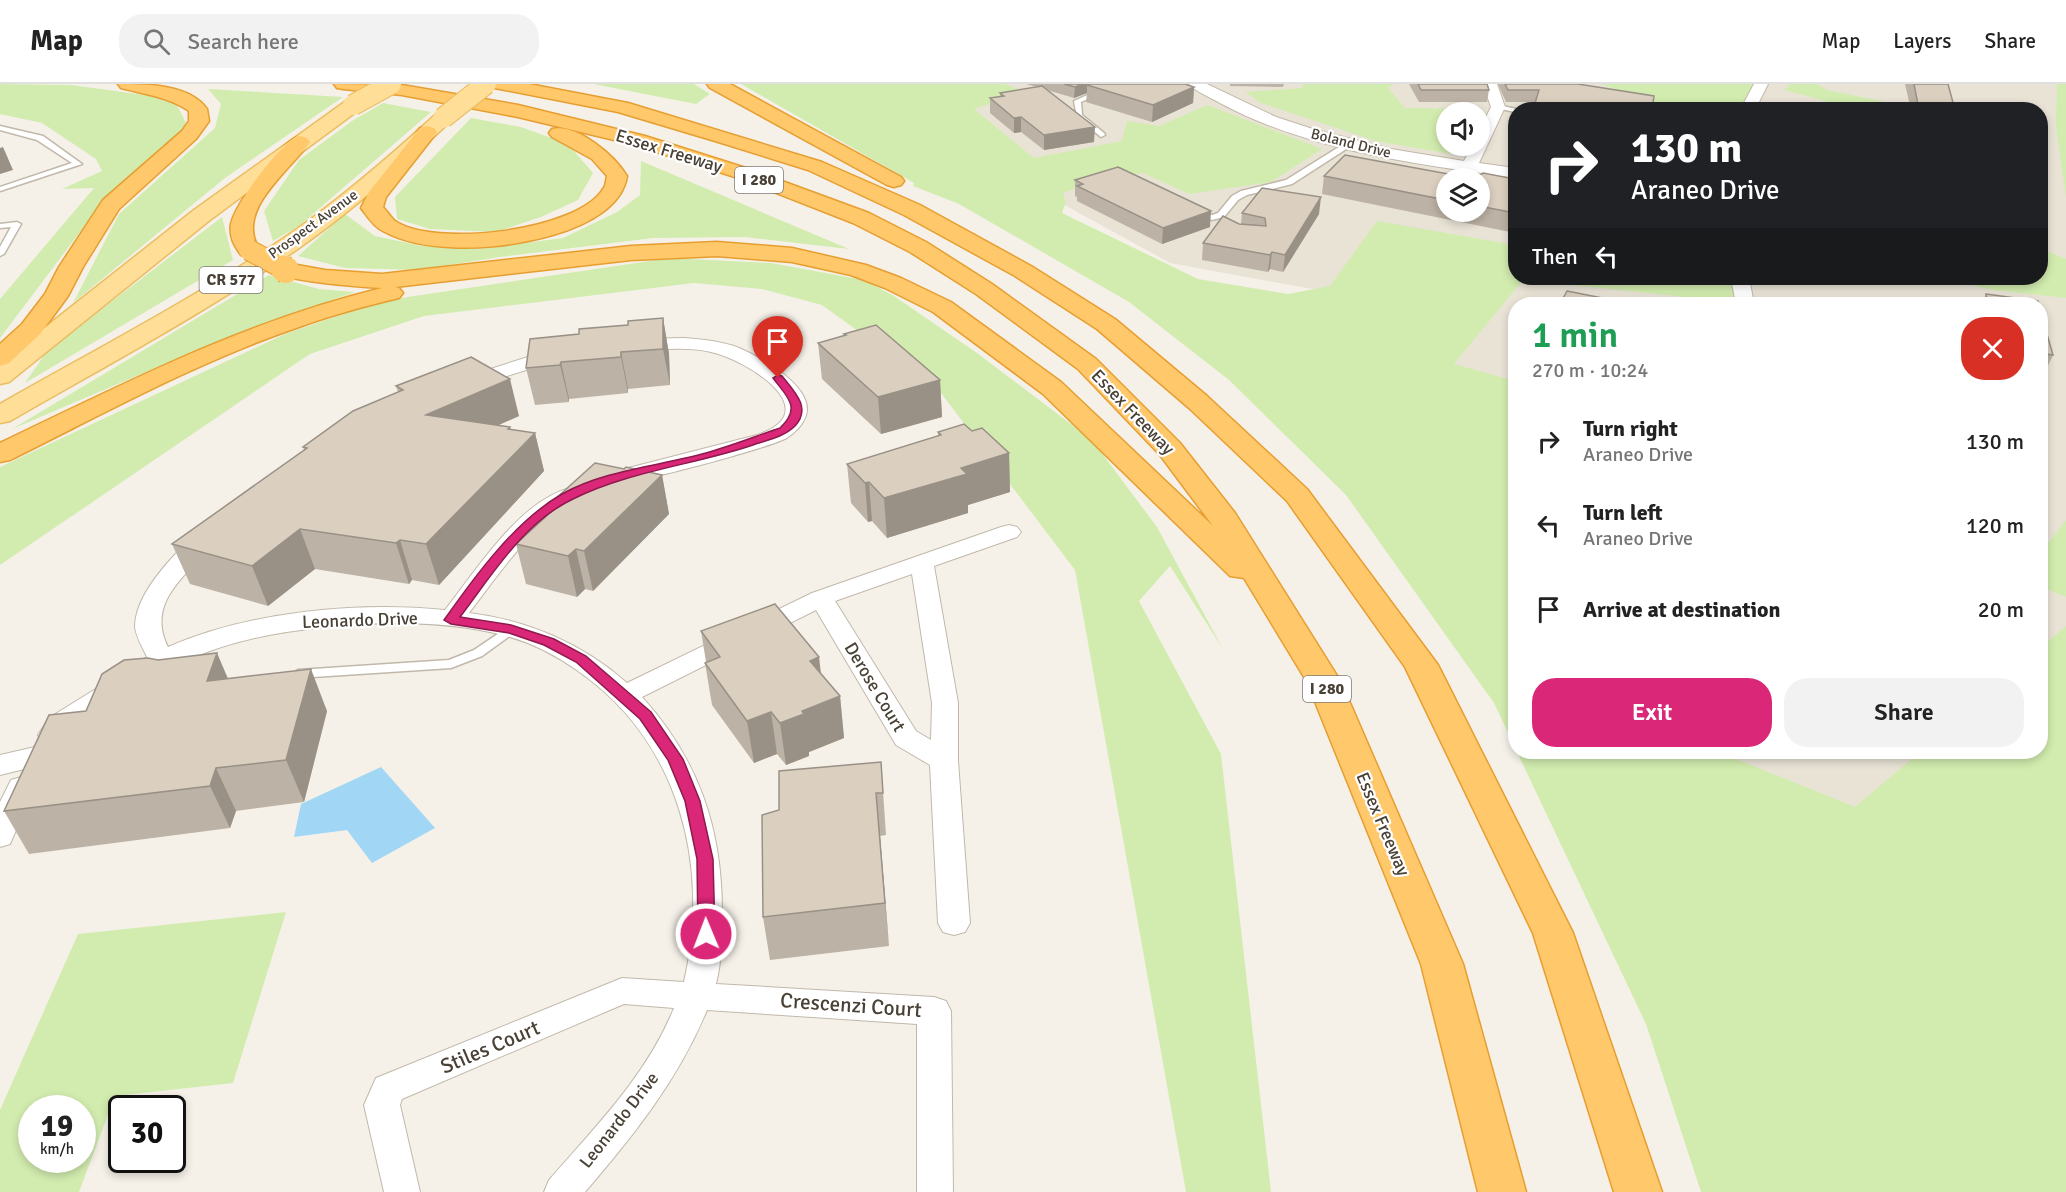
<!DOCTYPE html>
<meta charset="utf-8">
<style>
:root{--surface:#fff;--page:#f2f2f2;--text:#222;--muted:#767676;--line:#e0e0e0;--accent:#db2777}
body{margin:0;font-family:Signika,sans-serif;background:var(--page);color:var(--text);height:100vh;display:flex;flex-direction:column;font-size:22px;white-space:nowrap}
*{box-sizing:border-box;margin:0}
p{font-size:20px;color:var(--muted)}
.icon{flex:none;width:33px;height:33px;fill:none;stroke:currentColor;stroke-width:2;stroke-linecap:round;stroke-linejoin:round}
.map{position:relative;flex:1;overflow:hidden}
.sheet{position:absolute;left:1508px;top:213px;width:540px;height:462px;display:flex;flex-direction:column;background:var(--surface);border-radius:24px;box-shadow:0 3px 9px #0003}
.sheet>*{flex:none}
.guide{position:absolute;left:1508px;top:18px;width:540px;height:183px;border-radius:24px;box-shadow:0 3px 9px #0003;background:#202124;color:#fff;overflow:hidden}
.fabs{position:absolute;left:1436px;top:18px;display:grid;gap:12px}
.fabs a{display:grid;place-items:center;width:54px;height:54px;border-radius:50%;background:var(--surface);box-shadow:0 3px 9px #0003;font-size:30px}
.speed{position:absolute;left:18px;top:1011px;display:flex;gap:12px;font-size:30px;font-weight:700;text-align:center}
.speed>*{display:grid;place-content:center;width:78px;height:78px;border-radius:50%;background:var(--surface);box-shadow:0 3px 9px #0003;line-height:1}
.speed small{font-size:15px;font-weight:400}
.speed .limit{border:3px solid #111;border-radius:9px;background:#fff;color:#111}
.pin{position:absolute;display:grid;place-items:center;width:51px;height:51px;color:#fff;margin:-62px -26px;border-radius:50% 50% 50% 0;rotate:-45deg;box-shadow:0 0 6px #0007}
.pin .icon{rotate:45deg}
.me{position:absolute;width:66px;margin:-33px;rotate:359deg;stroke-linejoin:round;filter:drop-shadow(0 0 4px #0008)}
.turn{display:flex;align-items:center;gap:21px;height:126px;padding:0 24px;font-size:27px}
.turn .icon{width:78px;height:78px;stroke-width:2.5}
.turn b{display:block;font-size:42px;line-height:51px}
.then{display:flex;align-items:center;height:57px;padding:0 24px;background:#0003;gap:12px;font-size:22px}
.round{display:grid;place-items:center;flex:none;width:63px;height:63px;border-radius:24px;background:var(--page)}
.headline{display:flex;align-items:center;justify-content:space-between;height:102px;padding:0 24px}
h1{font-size:36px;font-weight:600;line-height:45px;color:#1e9e55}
.action{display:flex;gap:12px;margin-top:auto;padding:12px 24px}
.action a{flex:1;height:69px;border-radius:24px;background:var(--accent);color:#fff;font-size:24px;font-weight:600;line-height:69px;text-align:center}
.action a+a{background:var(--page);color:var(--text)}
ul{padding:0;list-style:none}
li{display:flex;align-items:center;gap:18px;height:84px;padding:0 24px}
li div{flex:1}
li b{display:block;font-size:22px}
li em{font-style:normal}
header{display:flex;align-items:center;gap:36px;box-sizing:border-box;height:84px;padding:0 30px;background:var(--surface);border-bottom:2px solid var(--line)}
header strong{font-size:28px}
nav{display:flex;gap:33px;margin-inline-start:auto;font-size:21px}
.search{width:420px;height:54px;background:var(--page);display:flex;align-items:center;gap:15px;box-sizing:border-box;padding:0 21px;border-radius:24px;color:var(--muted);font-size:22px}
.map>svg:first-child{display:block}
.residential{fill:#e9e3d6;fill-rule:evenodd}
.green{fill:#d2ecaf;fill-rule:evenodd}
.water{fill:#a2d6f5}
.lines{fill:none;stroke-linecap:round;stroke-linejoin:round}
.lane-casing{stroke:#c1b8aa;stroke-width:3}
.street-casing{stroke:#c1b8aa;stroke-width:2}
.primary-casing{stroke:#ebbd61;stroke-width:3}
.highway-casing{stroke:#e79e31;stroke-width:3}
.lane{fill:#fff;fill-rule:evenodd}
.street{fill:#fff;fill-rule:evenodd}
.primary{fill:#ffde98;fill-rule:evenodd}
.highway{fill:#ffc86a;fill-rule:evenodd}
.primary-bridge-casing{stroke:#ebbd61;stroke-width:22;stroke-linecap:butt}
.highway-bridge-far1-casing{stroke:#e79e31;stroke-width:22;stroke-linecap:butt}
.highway-bridge-casing{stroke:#e79e31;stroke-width:28;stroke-linecap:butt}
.primary-bridge{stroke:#ffde98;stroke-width:20}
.highway-bridge-far1{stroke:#ffc86a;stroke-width:20}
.highway-bridge{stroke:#ffc86a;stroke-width:26}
.wall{fill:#bcb2a5}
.shaded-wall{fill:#999186}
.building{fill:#dbcfc0;stroke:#999186;stroke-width:1.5}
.route{fill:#db2777;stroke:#8e194d;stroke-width:1.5}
.labels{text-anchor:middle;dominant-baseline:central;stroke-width:4.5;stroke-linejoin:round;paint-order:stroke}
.far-street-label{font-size:15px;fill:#494136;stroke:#fff}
.shield{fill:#fff;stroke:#807a72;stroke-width:1.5}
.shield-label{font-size:16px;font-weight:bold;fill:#494136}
.street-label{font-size:18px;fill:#494136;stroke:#fff}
.near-street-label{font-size:21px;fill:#494136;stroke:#fff}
</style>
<header>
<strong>Map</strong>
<div class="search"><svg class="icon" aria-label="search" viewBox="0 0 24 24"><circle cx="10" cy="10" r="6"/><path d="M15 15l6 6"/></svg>Search here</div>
<nav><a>Map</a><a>Layers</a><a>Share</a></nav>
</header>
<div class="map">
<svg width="2066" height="1108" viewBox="0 0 2066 1108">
<rect width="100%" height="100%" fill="#f5f1e9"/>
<path class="residential" d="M978 0H2066V1108L1683 668H2040V220H1515V463L1323 207 1170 179 1050 113 959 23ZM1515 26H2040V194H1515ZM1446 28H1479V62H1446ZM1446 94H1479V128H1446Z"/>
<g class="green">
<polygon points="0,0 71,1 174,15 187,41 92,132 0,254 0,215 94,104 62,105 102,87 96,75 42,39 0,30"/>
<polygon points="593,0 694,0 710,10 696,20"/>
<polygon points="741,0 1004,0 1041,13 992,19 974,25 1034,74 1122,57 1127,37 1159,42 1207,21 1322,65 1271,98 1189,110 1143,89 1104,94 1063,109 1066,118 1062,129 1198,195 1288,210 1330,202 1377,137 1515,161 1515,194 1748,194 1752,220 1523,196 1454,280 1515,297 1515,663 1494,619 1346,411 1229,296 1129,218 959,120 913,102 914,99"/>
<polygon points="1302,0 1394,0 1388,4 1405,24 1481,25 1479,28 1446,28 1446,62 1457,62 1451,70 1376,57 1261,19 1245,8 1303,4"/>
<polygon points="1601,0 1755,0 1749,26 1670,25"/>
<polygon points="1790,0 1817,0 1827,6 1921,25 1855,25 1784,6"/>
<polygon points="2057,0 2066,0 2066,114 2056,43"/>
<polygon points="208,5 343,13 225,94 73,219 119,130 215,44 221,20"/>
<polygon points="383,19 431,28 299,142 273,157 264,127 299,76 352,37"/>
<polygon points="471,34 521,43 568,60 593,89 578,116 541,133 496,148 430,145 397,135 395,113"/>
<polygon points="641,77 849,165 745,153 653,154 500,173 418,186 345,184 298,172 345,130 375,152 422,162 480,165 563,154 617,128 640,111"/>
<polygon points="222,133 233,176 25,299 47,267"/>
<polygon points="2040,164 2066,175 2066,214 1993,206 1944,194 2040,194"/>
<polygon points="670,174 771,179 864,196 894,212 977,269 1092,356 1157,443 1223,565 1170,482 1139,517 1221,670 1271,1108 1186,1108 1075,486 938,305 822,221 762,205 694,199 424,232 310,270 0,481 0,383 285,250 381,217"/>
<polygon points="269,191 319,205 355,208 238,249 12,345"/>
<polygon points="2066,436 2066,513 2040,502 2040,470"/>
<polygon points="2066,542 2066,1108 1701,1108 1646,940 1517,668 1719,668 1855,723 1920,668 2040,668 2040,564"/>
<path d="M286 828 233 999 115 1012 79 1108H0V1026L78 850ZM32 1024H82V1076H32Z"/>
</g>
<polygon class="water" points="381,683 435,744 372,779 347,746 294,753 301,720"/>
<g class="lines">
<defs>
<g id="lane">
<polygon points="1112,0 1121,0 1081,18 1082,31 1104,49 1105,51 1101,53 1077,33 1074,17"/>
<polygon points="1498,21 1521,26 1515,26 1515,28 1496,24 1496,22"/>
<polygon points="0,42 43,52 82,80 0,107 0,103 72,79 37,56 0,46"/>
<polygon points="1347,58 1354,60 1292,100 1247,111 1238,116 1224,133 1212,136 1193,127 1197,125 1212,131 1218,129 1232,112 1241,107 1286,96"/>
<polygon points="1466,81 1473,83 1464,94 1458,94"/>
<polygon points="17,138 21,140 4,170 0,172 0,163 11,143 0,144 0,140"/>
<polygon points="511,541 517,545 515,548 482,572 451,584 298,594 292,590 298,586 449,576 474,566"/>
</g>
<g id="street">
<path d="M1189 0H1207L1276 33 1316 46 1391 65 1464 77 1472 62H1479V47L1491 23 1483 0H1497L1505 23 1479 79 1515 84V94C1416 80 1309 67 1220 19 1210 13 1196 8 1189 0Z"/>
<polygon points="1754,0 1768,0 1755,26 1740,26"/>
<polygon points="1731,194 1749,194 1754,220 1736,220"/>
<path d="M684 254C701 255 717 257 734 262 756 270 819 304 805 334 802 342 793 350 787 354 765 365 624 404 605 400L602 395 605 390 757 351C829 327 747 276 711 268 686 262 658 266 632 267L625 265 622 261 625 257 632 255Z"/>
<polygon points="560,266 567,268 570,272 567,276 542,281 466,305 459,303 456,299 459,295 531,272"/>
<path d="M570 404 578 406 581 411C573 423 552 431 541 442 513 468 492 499 469 529 528 536 583 560 627 599L812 509 1001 443 1009 441 1017 443 1021 448 1017 453 934 482 958 619V677L970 839 965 848 954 851 943 848 938 839 930 681 896 661 816 526 642 613C698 675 722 743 722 827 722 851 722 876 716 900L934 913 946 917 951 927 953 1108H917V940L707 926C678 996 634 1051 585 1108H544L549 1096C596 1042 647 991 674 924L624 920 402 1015 400 1021 420 1108H384L364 1021 376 994 622 894 684 898C711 781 679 657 578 587 556 571 530 558 503 551 444 536 379 537 318 544 238 552 181 572 115 616 100 626 81 635 69 647 66 651 64 656 60 658 54 661 48 659 42 658L38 651 49 634 147 573C143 564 136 553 135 543 135 510 173 471 196 450L204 448 212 450 216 455C192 489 144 515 168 563 247 528 359 517 445 526 476 487 519 417 570 404ZM912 490 932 619 931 656 916 647 835 517Z"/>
<polygon points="35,663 45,666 49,673 45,680 0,691 0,671"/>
<polygon points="21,693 31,696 35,703 10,760 0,763 0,718 11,696"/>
</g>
<g id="primary">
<polygon points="353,15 360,17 362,21 360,25 210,136 9,298 0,300 0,279 194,126 346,17"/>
<path d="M443 28 450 30 453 34 450 38C402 82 353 126 299 164 207 228 107 281 10 337L0 339V320C95 266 193 215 284 154 338 117 388 74 436 30Z"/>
</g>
<g id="highway">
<path d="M118 0C145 0 190 0 207 25L209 37 196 55 119 125 83 183 68 212 40 250 9 279 0 282V260L22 240 45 210 59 183 103 116 182 47 189 37V27C169 13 144 10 121 4Z"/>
<path d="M334 0 402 1 518 21 645 52 752 86 869 129 926 158 992 200 1096 275 1180 359 1235 429 1341 598 1463 880 1526 1108H1478L1421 880 1307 598 1244 494 1230 492 1043 310 933 228 885 204 851 191 792 178 717 172 631 176 395 203 399 204 403 209 399 214C365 222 332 231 299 243 199 277 105 329 10 376L0 378V359C128 298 243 238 382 204 347 202 312 199 278 191L274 186 278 181 286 179 325 186 382 190 631 162 717 158 792 164 866 181 901 194 951 218 1061 298 1213 442 1160 371 1078 285 976 210 910 168 853 139 738 94 631 60 518 33 402 11 343 5 337 4Z"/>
<polygon points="491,0 529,0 628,19 822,78 920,121 1031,182 1115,235 1207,312 1307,405 1438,581 1573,849 1662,1108 1614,1108 1533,849 1405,583 1287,417 1189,324 1097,245 1015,192 904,131 808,86 715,57 618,28 500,5 494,4"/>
<polygon points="707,0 730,0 901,93 904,97 901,101 894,103 887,101 710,4"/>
<path d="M427 42 434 44 437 48 386 113 383 123C387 127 391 134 395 137 434 164 578 147 603 105 606 102 606 96 607 92L592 75 552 53 549 49 552 45C577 39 615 72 627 92 618 151 497 167 449 163 426 162 403 158 383 147 374 143 367 132 361 124L369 108 420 44Z"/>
<path d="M300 52 307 54 310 58C290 87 233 127 260 166L257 171 249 173 241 171C234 161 229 153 231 140 235 120 281 57 300 52Z"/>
</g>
</defs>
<use href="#lane" class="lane-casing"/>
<use href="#street" class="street-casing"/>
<use href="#primary" class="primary-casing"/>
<use href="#highway" class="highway-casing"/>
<use href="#lane" class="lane"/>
<use href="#street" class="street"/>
<use href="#primary" class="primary"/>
<use href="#highway" class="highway"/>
<defs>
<g id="primary-bridge">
<polyline points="353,21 391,0"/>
<polyline points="443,34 486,0"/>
</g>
<polyline id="highway-bridge-far1" points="249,166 286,186"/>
<polyline id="highway-bridge" points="284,185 286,186"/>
</defs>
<use href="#primary-bridge" class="primary-bridge-casing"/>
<use href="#highway-bridge-far1" class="highway-bridge-far1-casing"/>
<use href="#highway-bridge" class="highway-bridge-casing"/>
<use href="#primary-bridge" class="primary-bridge"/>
<use href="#highway-bridge-far1" class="highway-bridge-far1"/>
<use href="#highway-bridge" class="highway-bridge"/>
</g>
<g class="wall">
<polygon points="1026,0 1185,0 1194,3 1193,19 1152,38 1086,18 1087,9 1074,14 1047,6 1094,58 1044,66 1021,48 1014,49 990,29 990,14 1000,13 1000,9 1037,3"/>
<polygon points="1230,0 1284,0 1283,3 1230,2"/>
<polygon points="1409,0 1487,0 1489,6 1487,18 1419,18"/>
<polygon points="1498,0 1579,0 1535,18 1506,18"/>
<polygon points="1905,0 1948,0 1955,26 1911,26"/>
<polygon points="1324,92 1446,94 1446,128 1479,128 1479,94 1515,95 1515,149 1322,110"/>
<polygon points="1075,96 1210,143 1162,160 1077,117 1077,113 1075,112"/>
<polygon points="1242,129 1319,130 1283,188 1270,185 1268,188 1202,176 1203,159 1239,140 1241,140"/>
<polygon points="1986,210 2039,220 1981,220"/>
<polygon points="2040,226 2053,271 2043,292 2040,291"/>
<polygon points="663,234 669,270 670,301 628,305 628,309 569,315 569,318 535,321 526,284 579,250"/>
<polygon points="844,250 940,296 942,333 881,350 822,295 818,259 844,252"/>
<polygon points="396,302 519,332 498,341 511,346 535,349 544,387 439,501 412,496 409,500 315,485 268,522 190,500 172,460 304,366 303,363 398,308"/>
<polygon points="972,347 1009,369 1010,408 968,421 968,429 887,454 872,437 868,438 851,419 847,380 938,352 938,348"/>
<polygon points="624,385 662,391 669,430 593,507 585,505 577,513 526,500 516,460 544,434 543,426"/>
<polygon points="701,547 821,589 840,612 844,654 809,668 809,672 786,681 777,670 754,679 712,621 705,579 706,578"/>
<polygon points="228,595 327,627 304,718 236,727 230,744 29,770 4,727 86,627"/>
<polygon points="881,678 886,751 880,752 889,862 770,876 763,833 779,726"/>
</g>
<g class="shaded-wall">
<polygon points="1082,0 1106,0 1087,1 1087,9 1074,14 1075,3"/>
<polygon points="1194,3 1193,19 1152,38 1153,21"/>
<polygon points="1021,33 1021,48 1014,49 1014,34"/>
<polygon points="1095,43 1094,58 1044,66 1044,51"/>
<polygon points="3,63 13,86 0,90 0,64"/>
<polygon points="1321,113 1319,130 1283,188 1285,171"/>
<polygon points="1211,127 1210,143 1162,160 1163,144"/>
<polygon points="1272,168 1270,185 1268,188 1270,171"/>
<polygon points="663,234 669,270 670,301 663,265"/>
<polygon points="621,268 628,305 628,309 621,273"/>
<polygon points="561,278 569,315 569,318 560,281"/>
<polygon points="510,295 519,332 437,369 426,331"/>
<polygon points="940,296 942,333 881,350 878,313"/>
<polygon points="510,343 517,368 535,349 544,387 439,501 426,460"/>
<polygon points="1009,369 1010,408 968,421 968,429 887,454 884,414 961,384"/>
<polygon points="662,391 669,430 593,507 584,467"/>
<polygon points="869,398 872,437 868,438 865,399"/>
<polygon points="300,445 315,485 268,522 252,482"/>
<polygon points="400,456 412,496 409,500 396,459"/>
<polygon points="576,465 585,505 577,513 568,472"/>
<polygon points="217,569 235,611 207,597"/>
<polygon points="819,573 824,615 810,577"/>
<polygon points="311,585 327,627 304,718 286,676"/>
<polygon points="840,612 844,654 809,668 809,672 786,681 780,639 802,627"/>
<polygon points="771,628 777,670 754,679 747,637"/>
<polygon points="216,684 236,727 230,744 210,702"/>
<polygon points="876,709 880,752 889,862 885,819"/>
</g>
<g class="building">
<polygon points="1064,0 1082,0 1075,3"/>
<polygon points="1090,0 1185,0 1194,3 1153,21 1087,1"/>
<polygon points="1418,0 1487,0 1489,6 1421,6"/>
<polygon points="1505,0 1578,0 1654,12 1652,26 1533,26 1539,6 1508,6"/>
<polygon points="1914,0 1948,0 1955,26 1919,26"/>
<polygon points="1042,2 1095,43 1044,51 1021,33 1014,34 990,14 1004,12 1000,9"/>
<polygon points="1345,71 1470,94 1446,94 1446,116 1324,92"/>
<polygon points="1118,83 1211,127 1163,144 1077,102 1083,100 1075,96"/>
<polygon points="1483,89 1515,95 1515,129 1479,122 1479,94 1476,94"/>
<polygon points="1262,104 1321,113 1285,171 1272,168 1270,171 1203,159 1223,132 1239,140 1266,142 1265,134 1242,129"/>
<polygon points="1567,207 1623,218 1622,220 1560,220"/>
<polygon points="1986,210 2038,217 2039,220 1988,220"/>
<polygon points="2040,226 2053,271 2040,269"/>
<polygon points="663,234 663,265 621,268 621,273 561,278 560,281 526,284 530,255 579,250 579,245 628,241 628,237"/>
<polygon points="876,241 940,296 878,313 818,259 846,251 844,250"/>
<polygon points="471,273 510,295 426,331 510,343 508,345 535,349 426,460 400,456 396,459 300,445 252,482 172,460 307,364 303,363 353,327 403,306 396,302"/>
<polygon points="964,340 972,347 982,344 1009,369 961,384 967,390 884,414 869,398 865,399 847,380 941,351 938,348"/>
<polygon points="595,379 624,385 626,383 662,391 584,467 576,465 568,472 516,460 551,428 543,426"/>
<polygon points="775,520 819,573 810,577 840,612 802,627 804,630 780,639 771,628 747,637 705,579 720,573 701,547"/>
<polygon points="217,569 207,597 311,585 286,676 216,684 210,702 4,727 49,631 86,627 102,590 124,576 148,574 158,576"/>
<polygon points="881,678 883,709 876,709 885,819 763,833 762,731 779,726 779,687"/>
</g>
<path class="route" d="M778 291 782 292C794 307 812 324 795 342 784 353 767 356 753 361 694 381 629 387 573 415 524 438 492 491 460 533L511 541 554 555 586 572 651 628 683 675 700 717 713 775 715 850 712 854 706 856 700 854 698 850 697 775 685 717 668 676 640 635 576 578 544 561 509 549 451 540 444 536C475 492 515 437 562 410 605 386 659 382 706 369 731 362 756 352 780 344 802 323 787 313 773 294Z"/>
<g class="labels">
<g class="far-street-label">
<text transform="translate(1351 59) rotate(14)">Boland Drive</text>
<text transform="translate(313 140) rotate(-36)">Prospect Avenue</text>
</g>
<g class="shield">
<rect x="735" y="83" width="48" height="26" rx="4.5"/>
<rect x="199.5" y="183" width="63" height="26" rx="4.5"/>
<rect x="1303" y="592" width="48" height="26" rx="4.5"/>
</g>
<g class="shield-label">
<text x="759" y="96">I 280</text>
<text x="231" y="196">CR 577</text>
<text x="1327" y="605">I 280</text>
</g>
<g class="street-label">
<text transform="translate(669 67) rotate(17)">Essex Freeway</text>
<text transform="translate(1133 328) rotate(46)">Essex Freeway</text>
<text transform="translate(360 536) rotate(-2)">Leonardo Drive</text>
<text transform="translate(875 603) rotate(59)">Derose Court</text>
<text transform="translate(1383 740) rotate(67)">Essex Freeway</text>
<text transform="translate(619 1036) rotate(-52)">Leonardo Drive</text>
</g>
<g class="near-street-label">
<text transform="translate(851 921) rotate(4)">Crescenzi Court</text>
<text transform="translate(490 963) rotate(-23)">Stiles Court</text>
</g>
</g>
</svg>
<div class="fabs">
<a><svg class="icon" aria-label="sound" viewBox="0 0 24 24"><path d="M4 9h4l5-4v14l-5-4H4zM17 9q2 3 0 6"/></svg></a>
<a><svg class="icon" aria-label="layers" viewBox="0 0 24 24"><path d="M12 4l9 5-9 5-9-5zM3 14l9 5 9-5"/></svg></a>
</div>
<div class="speed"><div>19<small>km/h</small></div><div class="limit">30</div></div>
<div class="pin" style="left:778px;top:294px;background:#d93025"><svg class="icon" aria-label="arrive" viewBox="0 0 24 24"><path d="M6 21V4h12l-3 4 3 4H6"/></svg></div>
<svg class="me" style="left:706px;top:850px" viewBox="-20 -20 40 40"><circle r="17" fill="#db2777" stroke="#fff" stroke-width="3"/><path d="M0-11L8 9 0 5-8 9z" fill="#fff"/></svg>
<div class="guide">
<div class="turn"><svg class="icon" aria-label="right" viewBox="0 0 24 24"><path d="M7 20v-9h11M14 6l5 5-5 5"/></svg><div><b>130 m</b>Araneo Drive</div></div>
<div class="then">Then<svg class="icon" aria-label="left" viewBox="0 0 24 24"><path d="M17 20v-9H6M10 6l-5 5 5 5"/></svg></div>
</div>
<section class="sheet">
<div class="headline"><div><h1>1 min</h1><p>270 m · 10:24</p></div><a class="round" style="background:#d93025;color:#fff"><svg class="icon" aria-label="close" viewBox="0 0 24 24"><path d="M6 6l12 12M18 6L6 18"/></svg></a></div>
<ul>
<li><svg class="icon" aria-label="right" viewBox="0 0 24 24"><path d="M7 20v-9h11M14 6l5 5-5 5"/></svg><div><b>Turn right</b><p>Araneo Drive</p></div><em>130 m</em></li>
<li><svg class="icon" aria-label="left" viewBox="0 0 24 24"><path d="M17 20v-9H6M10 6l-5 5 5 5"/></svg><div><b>Turn left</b><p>Araneo Drive</p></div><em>120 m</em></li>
<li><svg class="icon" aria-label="arrive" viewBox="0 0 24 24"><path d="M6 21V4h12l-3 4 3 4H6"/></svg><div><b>Arrive at destination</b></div><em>20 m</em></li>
</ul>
<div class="action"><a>Exit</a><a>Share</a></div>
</section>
</div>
